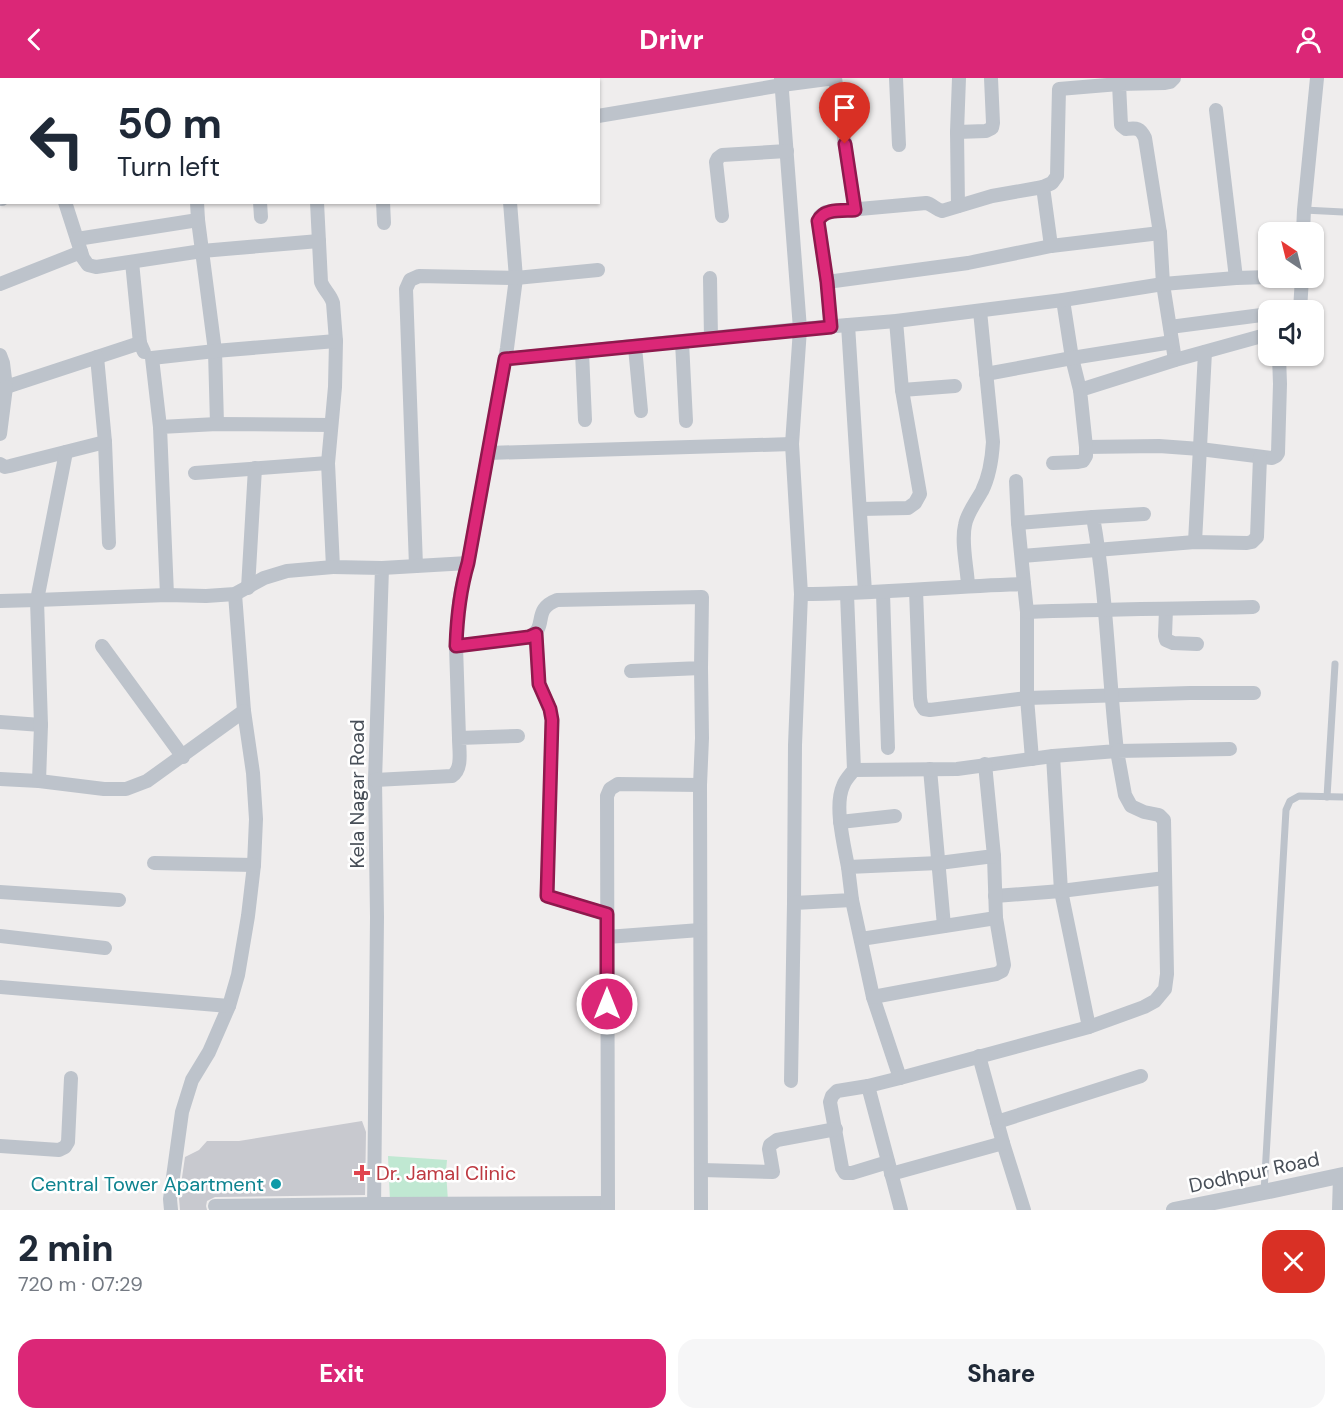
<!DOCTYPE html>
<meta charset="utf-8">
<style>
:root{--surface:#fff;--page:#f6f6f7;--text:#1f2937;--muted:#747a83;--accent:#db2777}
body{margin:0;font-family:"DM Sans",sans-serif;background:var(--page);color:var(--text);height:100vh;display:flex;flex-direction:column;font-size:22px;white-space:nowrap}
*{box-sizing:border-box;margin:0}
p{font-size:20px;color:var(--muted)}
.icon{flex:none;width:33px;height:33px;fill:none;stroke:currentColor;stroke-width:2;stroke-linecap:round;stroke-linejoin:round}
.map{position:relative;height:1132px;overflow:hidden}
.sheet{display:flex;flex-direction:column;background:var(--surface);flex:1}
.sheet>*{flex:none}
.top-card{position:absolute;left:0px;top:0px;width:600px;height:126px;box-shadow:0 2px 4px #0004;background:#fff;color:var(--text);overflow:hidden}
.needle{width:39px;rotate:325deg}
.fabs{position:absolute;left:1258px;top:144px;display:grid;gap:12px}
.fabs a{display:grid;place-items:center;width:66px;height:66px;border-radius:12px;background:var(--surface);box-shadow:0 2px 4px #0004;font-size:30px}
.pin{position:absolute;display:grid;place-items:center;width:51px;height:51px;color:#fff;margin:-62px -26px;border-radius:50% 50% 50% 0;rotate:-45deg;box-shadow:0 0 6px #0007}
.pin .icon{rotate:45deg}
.me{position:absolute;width:66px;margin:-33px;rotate:0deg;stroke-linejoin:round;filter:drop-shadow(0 0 4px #0008)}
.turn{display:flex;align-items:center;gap:21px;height:126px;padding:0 18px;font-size:27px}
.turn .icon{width:78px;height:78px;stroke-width:2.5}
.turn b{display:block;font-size:42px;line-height:51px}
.round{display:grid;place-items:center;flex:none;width:63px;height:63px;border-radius:18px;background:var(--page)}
.summary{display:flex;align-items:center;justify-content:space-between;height:102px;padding:0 18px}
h1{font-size:36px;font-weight:800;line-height:45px}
.cta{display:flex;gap:12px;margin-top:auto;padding:12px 18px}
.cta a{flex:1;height:69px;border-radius:18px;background:var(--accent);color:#fff;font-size:24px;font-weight:800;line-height:69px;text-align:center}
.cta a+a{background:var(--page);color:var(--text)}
header{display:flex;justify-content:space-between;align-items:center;height:78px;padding:0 18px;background:var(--accent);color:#fff;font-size:27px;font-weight:800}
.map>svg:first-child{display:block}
.green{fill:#c0e8d2}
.building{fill:#c8c9cf}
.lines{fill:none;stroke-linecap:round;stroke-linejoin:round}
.service{stroke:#bdc3cb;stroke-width:7}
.minor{stroke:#bdc3cb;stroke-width:14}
.tertiary{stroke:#bdc3cb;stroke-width:16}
.route-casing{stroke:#8e194d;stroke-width:15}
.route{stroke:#db2777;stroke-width:10}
.health-dot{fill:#e0444e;stroke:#fff;stroke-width:2}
.culture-dot{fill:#0f9aa8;stroke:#fff;stroke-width:2}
.labels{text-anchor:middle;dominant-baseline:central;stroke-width:5;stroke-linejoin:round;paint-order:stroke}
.street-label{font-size:20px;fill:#484f58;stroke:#fff}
.health-label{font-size:20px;fill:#be3a42;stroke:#fff;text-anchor:start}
.culture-label{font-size:20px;fill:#0d838f;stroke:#fff;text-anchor:end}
</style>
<header><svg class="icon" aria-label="back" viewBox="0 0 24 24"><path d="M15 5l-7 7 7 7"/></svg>Drivr<svg class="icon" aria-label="person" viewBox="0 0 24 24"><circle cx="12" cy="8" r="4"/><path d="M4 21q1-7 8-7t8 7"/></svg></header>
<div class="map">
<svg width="1343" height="1132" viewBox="0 0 1343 1132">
<rect width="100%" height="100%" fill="#efeded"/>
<polygon class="green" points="388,1078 447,1082 446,1093 448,1123 390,1123"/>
<polygon class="building" points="362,1043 366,1054 365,1117 215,1119 207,1123 206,1128 207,1132 180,1132 179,1120 185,1079 199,1072 207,1063 239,1063"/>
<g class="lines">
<g class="service">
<polyline points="1304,132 1343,134"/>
<polyline points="1327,719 1335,586"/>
<polyline points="1264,1114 1286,732 1290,723 1299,718 1343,719"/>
</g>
<g class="minor">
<polyline points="120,0 121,2"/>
<polyline points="371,0 372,2"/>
<polyline points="781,0 800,251 792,366 801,516"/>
<polyline points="835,0 855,132"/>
<polyline points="896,0 899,67"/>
<path d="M1174 0 1170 4 1165 5 1119 6 1121 47 1126 51C1136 50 1140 49 1145 60L1160 155 1163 206 1175 282"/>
<polyline points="2,2 7,0"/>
<polyline points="132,2 140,0"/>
<polyline points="480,2 490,0"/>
<polyline points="1216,32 1236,200"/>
<polyline points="598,38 782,7 835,0"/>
<polyline points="957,54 986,53 992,50 993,45 991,0"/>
<polyline points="0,121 2,121"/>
<polyline points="65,124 83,180 88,187 96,189 202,173 319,163"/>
<polyline points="260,124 261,139"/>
<path d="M317 124 321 204C324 212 331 217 333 225L336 263 335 309 328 385 333 489 382 490 375 702 377 839 374 1132"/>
<polyline points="383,124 384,145"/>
<path d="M510 124 516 200 507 270 468 485C459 512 457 539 456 568L529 559C549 549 531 532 557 522L702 519 701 590 631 593"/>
<polyline points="958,128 957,54 959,0"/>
<polyline points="722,138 716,84 718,80 722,77 787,73"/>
<polyline points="198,142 215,273 217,346"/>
<polyline points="1303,154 1304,132 1317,0"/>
<polyline points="77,161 198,142 197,124"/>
<polyline points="1051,168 1043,109 1052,105 1057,98 1059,11 1119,6 1119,0"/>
<polyline points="132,184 140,265 144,274"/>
<polyline points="710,200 711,261"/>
<polyline points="827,204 968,185 1051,168 1160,155"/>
<polyline points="0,206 81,174"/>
<polyline points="1063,222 1072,280 1080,312"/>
<polyline points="1300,232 1302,200"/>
<polyline points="848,247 865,514"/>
<path d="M831 249 827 204 818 143 820 138 826 134 926 125C932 126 935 131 942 133L992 118 1043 109"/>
<polyline points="1170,249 1269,236"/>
<polyline points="682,264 686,343"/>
<polyline points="635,269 641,333"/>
<polyline points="582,274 585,342"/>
<polyline points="0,277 3,285 6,309 140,265"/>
<polyline points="505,281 800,251 896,243 1063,222 1163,206 1236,200 1269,199"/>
<polyline points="986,296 1072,280 1172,264"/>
<polyline points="902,312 955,308"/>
<polyline points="160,349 152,280 215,273 336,263"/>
<polyline points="0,356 6,309"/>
<polyline points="105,364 109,465"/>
<polyline points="1086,369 1159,368 1200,371 1272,380 1276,378 1278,375 1280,306 1279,278"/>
<polyline points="488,375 792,366"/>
<polyline points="1053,385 1078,384 1083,383 1086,378 1086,369 1080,312 1175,282 1269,256"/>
<polyline points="0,386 5,389 10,388 105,364 97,279"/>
<polyline points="195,395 328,385"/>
<polyline points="1016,403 1018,445 1024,506"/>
<polyline points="861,431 908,430 915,425 920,416 902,312 896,243"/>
<polyline points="1018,445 1093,439"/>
<polyline points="1195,464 1205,274"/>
<polyline points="1022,478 1195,464 1247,465 1252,464 1257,459 1260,379"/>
<polyline points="416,488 406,211 410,202 419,198 516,200 598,192"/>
<polyline points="382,490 468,485"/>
<path d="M968 507C967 489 961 464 965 447 967 435 976 424 982 413 990 397 992 381 993 364L980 233"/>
<polyline points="248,510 255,390"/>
<polyline points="916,512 920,620 921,626 924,631 930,632 1027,620 1190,615 1254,615"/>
<polyline points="883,515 888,670"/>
<polyline points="235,516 244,633"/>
<polyline points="847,516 854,692"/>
<polyline points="167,517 160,349 217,346 331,347"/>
<polyline points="0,523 37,522 66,374"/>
<polyline points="1166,531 1165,558 1166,562 1173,565 1197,566"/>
<polyline points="1027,534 1027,620 1032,681"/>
<polyline points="536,556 539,606 550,631 552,642 547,818 607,836"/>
<polyline points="102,568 183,679"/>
<polyline points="456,568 459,660"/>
<polyline points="701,590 702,660 700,707 701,1132"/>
<polyline points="0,644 41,647"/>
<polyline points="1053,678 1061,813 1089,949"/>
<polyline points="930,691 944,848"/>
<polyline points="0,701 39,703 104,711 126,711 147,703 244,633 253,695 256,741 254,787 248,838 238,897 229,928 209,974 192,1002 182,1034 170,1121 171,1132"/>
<path d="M375 702 452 698C463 691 459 673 459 660L518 658"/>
<polyline points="39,703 41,647 37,522 167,517 206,518 235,516 264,500 287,493 333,489"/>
<polyline points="840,744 895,738"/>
<polyline points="154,785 254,787"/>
<path d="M848 789C844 767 834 728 843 708 845 702 850 697 854 692L957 691 1053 678 1117 673C1108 595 1107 516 1093 439L1144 436"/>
<polyline points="0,814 119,822"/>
<polyline points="995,818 1061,813 1165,800"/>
<polyline points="852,822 873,919 900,1000"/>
<path d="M794 825 795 667 801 516C876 516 950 508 1024 506L1027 534C1102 531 1177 531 1253 529"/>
<polyline points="0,858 105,870"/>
<polyline points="607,859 700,852"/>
<polyline points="861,861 996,840"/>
<polyline points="0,909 229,928"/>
<polyline points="873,919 996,896 1002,893 1004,887 996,840 994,778"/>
<polyline points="979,978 1003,1065 1024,1132"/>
<polyline points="791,1003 794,825 852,822 848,789 939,785 994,778 985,686"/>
<polyline points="868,1008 901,1132"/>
<polyline points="997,1044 1141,998"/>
<polyline points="0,1068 59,1072 65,1069 68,1064 71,1000"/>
<polyline points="888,1084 852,1095 845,1095 842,1090 830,1024 832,1018 837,1013 868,1008 900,1000 1089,949 1144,929 1155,923 1165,911 1167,896 1164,742 1159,737 1144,734 1131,728 1125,717 1117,673 1230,671"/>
<polyline points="702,1092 773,1094 769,1071 770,1067 777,1062 836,1051"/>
<polyline points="891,1096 1003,1065"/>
<polyline points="215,1128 374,1126 608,1125"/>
<polyline points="608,1132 607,718 610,711 618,706 700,707"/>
<polyline points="1339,1132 1340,1097"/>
</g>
<polyline class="tertiary" points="1174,1132 1264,1114 1343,1097"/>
</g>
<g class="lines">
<defs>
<path id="route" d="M607 926V836L547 818 552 642 550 631 539 606 536 556 529 559 456 568C457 539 460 512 468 485L505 281 831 249 827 204 818 143C824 130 843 133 855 132L845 66"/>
</defs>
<use href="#route" class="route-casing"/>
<use href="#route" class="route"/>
</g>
<path class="health-dot" d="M359 1086h6v6h6v6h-6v6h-6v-6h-6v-6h6z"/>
<circle class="culture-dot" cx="276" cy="1106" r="6"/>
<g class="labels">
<g class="street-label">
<text transform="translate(357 716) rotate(-90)">Kela Nagar Road</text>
<text transform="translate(1254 1094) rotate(-12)">Dodhpur Road</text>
</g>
<g class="health-label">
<text x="376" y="1095">Dr. Jamal Clinic</text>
</g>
<g class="culture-label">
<text x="264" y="1106">Central Tower Apartment</text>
</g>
</g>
</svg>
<div class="fabs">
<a><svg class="needle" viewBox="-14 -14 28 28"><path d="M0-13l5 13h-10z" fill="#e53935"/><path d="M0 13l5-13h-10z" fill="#747a83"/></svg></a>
<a><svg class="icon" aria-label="sound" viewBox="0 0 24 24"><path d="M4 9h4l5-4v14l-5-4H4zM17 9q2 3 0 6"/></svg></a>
</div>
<div class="pin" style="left:845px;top:66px;background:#d93025"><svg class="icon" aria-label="arrive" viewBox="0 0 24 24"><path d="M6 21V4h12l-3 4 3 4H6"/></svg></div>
<svg class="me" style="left:607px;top:926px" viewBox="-20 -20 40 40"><circle r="17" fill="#db2777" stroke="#fff" stroke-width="3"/><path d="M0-11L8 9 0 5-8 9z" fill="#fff"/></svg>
<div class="top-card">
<div class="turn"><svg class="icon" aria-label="left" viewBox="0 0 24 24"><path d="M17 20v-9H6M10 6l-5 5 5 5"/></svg><div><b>50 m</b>Turn left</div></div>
</div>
</div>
<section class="sheet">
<div class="summary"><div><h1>2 min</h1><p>720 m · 07:29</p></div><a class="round" style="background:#d93025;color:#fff"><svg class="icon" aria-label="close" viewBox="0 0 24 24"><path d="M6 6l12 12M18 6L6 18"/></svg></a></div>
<div class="cta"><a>Exit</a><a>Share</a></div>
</section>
